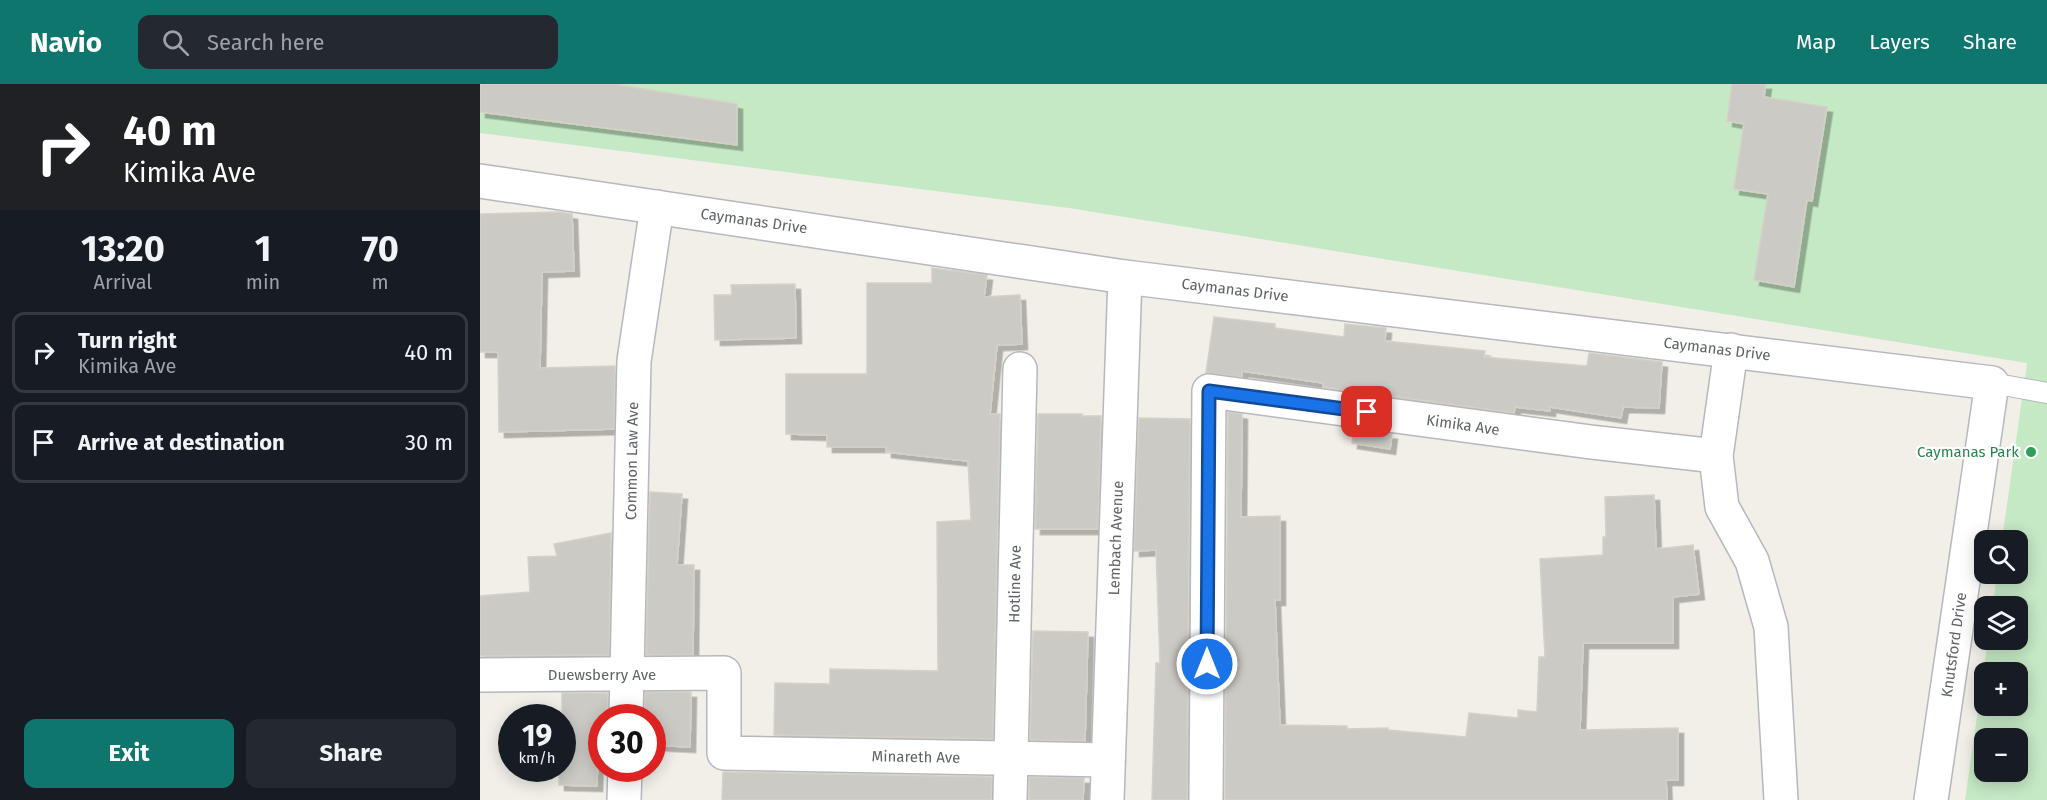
<!DOCTYPE html>
<meta charset="utf-8">
<style>
:root{--surface:#171b24;--page:#242831;--text:#f1f3f6;--muted:#9ea1a6;--line:#363941;--accent:#0f766e}
body{margin:0;font-family:"Fira Sans",sans-serif;background:var(--page);color:var(--text);height:100vh;display:flex;flex-direction:column;font-size:22px;white-space:nowrap}
*{box-sizing:border-box;margin:0}
p{font-size:20px;color:var(--muted)}
.icon{flex:none;width:33px;height:33px;fill:none;stroke:currentColor;stroke-width:2;stroke-linecap:round;stroke-linejoin:round}
.map{position:relative;flex:1;overflow:hidden}
.details{display:flex;flex-direction:column;background:var(--surface);width:480px}
.details>*{flex:none}
.top-card{background:#202124;color:#fff;overflow:hidden}
.buttons{position:absolute;left:1494px;top:446px;display:grid;gap:12px}
.buttons a{display:grid;place-items:center;width:54px;height:54px;border-radius:12px;background:var(--surface);box-shadow:0 3px 15px #0003;font-size:30px}
.speed{position:absolute;left:18px;top:620px;display:flex;gap:12px;font-size:30px;font-weight:700;text-align:center}
.speed>*{display:grid;place-content:center;width:78px;height:78px;border-radius:50%;background:var(--surface);box-shadow:0 3px 15px #0003;line-height:1}
.speed small{font-size:15px;font-weight:400}
.speed .limit{border:9px solid #d22;background:#fff;color:#111}
.pin{position:absolute;display:grid;place-items:center;width:51px;height:51px;color:#fff;margin:-26px;border-radius:12px;box-shadow:0 3px 9px #0006}
.me{position:absolute;width:66px;margin:-33px;rotate:0deg;stroke-linejoin:round;filter:drop-shadow(0 0 4px #0008)}
.turn{display:flex;align-items:center;gap:21px;height:126px;padding:0 24px;font-size:27px}
.turn .icon{width:78px;height:78px;stroke-width:2.5}
.turn b{display:block;font-size:42px;line-height:51px}
.eta{display:flex;justify-content:space-evenly;align-items:center;height:102px;text-align:center}
.eta b{font-size:36px;font-weight:700;line-height:42px}
.cta{display:flex;gap:12px;margin-top:auto;padding:12px 24px}
.cta a{flex:1;height:69px;border-radius:12px;background:var(--accent);color:#fff;font-size:24px;font-weight:700;line-height:69px;text-align:center}
.cta a+a{background:var(--page);color:var(--text)}
ul{padding:0;list-style:none}
li{display:flex;align-items:center;gap:18px;height:81px;margin:0 12px 9px;padding:0 12px;border:3px solid var(--line);border-radius:12px}
li div{flex:1}
li b{display:block;font-size:22px}
li em{font-style:normal}
header{display:flex;align-items:center;gap:36px;box-sizing:border-box;height:84px;padding:0 30px;background:var(--accent);color:#fff}
header strong{font-size:28px}
nav{display:flex;gap:33px;margin-inline-start:auto;font-size:21px}
.search{width:420px;height:54px;background:var(--page);display:flex;align-items:center;gap:15px;box-sizing:border-box;padding:0 21px;border-radius:12px;color:var(--muted);font-size:22px}
main{display:flex;flex:1;min-height:0}
.map>svg:first-child{display:block}
.green{fill:#c5e8c5;fill-rule:evenodd}
.building{fill:#cccac5;stroke:#d6d1c6;stroke-width:1.5;filter:url(#shadow)}
.lines{fill:none;stroke-linecap:round;stroke-linejoin:round}
.service-casing{stroke:#b5b8bc;stroke-width:22}
.minor-casing{stroke:#b5b8bc;stroke-width:36}
.service{stroke:#fff;stroke-width:20}
.minor{stroke:#fff;stroke-width:33}
.route-casing{stroke:#114b97;stroke-width:15}
.route{stroke:#1a73e8;stroke-width:10}
.leisure-dot{fill:#2e9e5b;stroke:#fff;stroke-width:2}
.labels{text-anchor:middle;dominant-baseline:central;stroke-width:4.5;stroke-linejoin:round;paint-order:stroke}
.street-label{font-size:15px;fill:#5f6368;stroke:#fff}
.leisure-label{font-size:15px;fill:#27864d;stroke:#fff;text-anchor:end}
</style>
<header>
<strong>Navio</strong>
<div class="search"><svg class="icon" aria-label="search" viewBox="0 0 24 24"><circle cx="10" cy="10" r="6"/><path d="M15 15l6 6"/></svg>Search here</div>
<nav><a>Map</a><a>Layers</a><a>Share</a></nav>
</header>
<main>
<section class="details">
<div class="top-card">
<div class="turn"><svg class="icon" aria-label="right" viewBox="0 0 24 24"><path d="M7 20v-9h11M14 6l5 5-5 5"/></svg><div><b>40 m</b>Kimika Ave</div></div>
</div>
<div class="eta">
<div><b>13:20</b><p>Arrival</p></div>
<div><b>1</b><p>min</p></div>
<div><b>70</b><p>m</p></div>
</div>
<ul>
<li><svg class="icon" aria-label="right" viewBox="0 0 24 24"><path d="M7 20v-9h11M14 6l5 5-5 5"/></svg><div><b>Turn right</b><p>Kimika Ave</p></div><em>40 m</em></li>
<li><svg class="icon" aria-label="arrive" viewBox="0 0 24 24"><path d="M6 21V4h12l-3 4 3 4H6"/></svg><div><b>Arrive at destination</b></div><em>30 m</em></li>
</ul>
<div class="cta"><a>Exit</a><a>Share</a></div>
</section>
<div class="map">
<svg width="1567" height="716" viewBox="0 0 1567 716">
<defs>
<filter id="shadow"><feDropShadow dx="5.5" dy="5.5" stdDeviation="0" flood-color="#0004"/></filter>
</defs>
<rect width="100%" height="100%" fill="#f1efe8"/>
<path class="green" d="M0 0H1567V716H1485L1508 555H1538V522H1513L1517 489H1538V456H1522L1547 279 589 124 0 49ZM1504 588H1538V621H1504ZM1504 654H1538V687H1504Z"/>
<g class="building">
<polygon points="0,0 133,0 257,20 257,61 0,28"/>
<polygon points="1252,0 1286,0 1284,13 1347,23 1332,117 1327,116 1314,203 1274,196 1288,110 1254,105 1264,40 1247,37"/>
<polygon points="78,128 92,130 94,187 62,188 60,284 135,282 134,345 19,348 18,268 0,268 0,130"/>
<polygon points="452,184 507,191 504,213 540,211 542,260 517,261 510,330 520,330 513,655 294,651 295,599 350,600 350,585 458,587 457,438 491,436 488,377 406,368 406,363 347,363 347,351 306,350 306,290 387,290 387,199 452,199"/>
<polygon points="315,200 316,254 235,256 234,211 252,211 251,201"/>
<polygon points="734,233 795,240 795,244 864,253 865,240 906,244 905,257 1005,267 1004,273 1107,282 1109,269 1182,278 1179,324 1143,323 1141,334 1070,323 1070,327 1035,323 1034,329 843,303 843,299 762,287 762,293 726,289"/>
<polygon points="748,328 762,330 761,433 800,432 800,516 795,516 800,641 867,642 867,645 908,644 908,646 986,653 989,629 1038,634 1038,626 1057,628 1059,573 1065,573 1060,475 1123,471 1123,453 1126,453 1125,413 1174,411 1176,465 1213,461 1219,510 1193,513 1193,559 1103,559 1100,646 1198,644 1198,696 1186,696 1187,716 745,716"/>
<polygon points="558,330 602,330 602,332 621,332 618,445 555,445"/>
<polygon points="659,334 710,335 707,716 672,716 676,579 680,579 676,466 654,467"/>
<polygon points="874,345 912,350 910,365 872,359"/>
<polygon points="170,408 202,410 197,481 214,481 213,571 166,571"/>
<polygon points="131,449 129,571 0,572 0,512 50,508 48,473 77,472 74,460"/>
<polygon points="553,547 608,548 605,657 550,656"/>
<polygon points="165,608 211,608 210,663 172,661 172,633 165,633"/>
<polygon points="82,609 128,609 127,633 122,633 122,661 118,660 117,702 79,701 79,684 82,684"/>
<polygon points="243,688 512,693 511,716 242,716"/>
<polygon points="549,693 604,694 603,716 549,716"/>
</g>
<g class="lines">
<defs>
<polyline id="service" points="1512,299 1567,309"/>
<g id="minor">
<polyline points="0,97 645,193 1512,299 1451,716"/>
<polyline points="1251,266 1236,372 1242,423 1272,477 1291,543 1301,716"/>
<polyline points="0,591 244,589 244,669 627,676"/>
<polyline points="146,633 154,277 177,123"/>
<polyline points="144,716 145,684"/>
<polyline points="530,716 540,285"/>
<polyline points="627,716 645,193"/>
<polyline points="726,716 729,307 1111,358 1236,372"/>
</g>
</defs>
<use href="#service" class="service-casing"/>
<use href="#minor" class="minor-casing"/>
<use href="#service" class="service"/>
<use href="#minor" class="minor"/>
</g>
<g class="lines">
<defs>
<polyline id="route" points="727,580 729,307 887,328"/>
</defs>
<use href="#route" class="route-casing"/>
<use href="#route" class="route"/>
</g>
<circle class="leisure-dot" cx="1551" cy="368" r="6"/>
<g class="labels">
<g class="street-label">
<text transform="translate(274 137) rotate(8)">Caymanas Drive</text>
<text transform="translate(755 206) rotate(7)">Caymanas Drive</text>
<text transform="translate(1237 265) rotate(7)">Caymanas Drive</text>
<text transform="translate(983 341) rotate(8)">Kimika Ave</text>
<text transform="translate(152 377) rotate(-89)">Common Law Ave</text>
<text transform="translate(636 454) rotate(-88)">Lembach Avenue</text>
<text transform="translate(535 500) rotate(-89)">Hotline Ave</text>
<text transform="translate(1474 561) rotate(-82)">Knutsford Drive</text>
<text x="122" y="591">Duewsberry Ave</text>
<text transform="translate(436 673) rotate(1)">Minareth Ave</text>
</g>
<g class="leisure-label">
<text x="1539" y="368">Caymanas Park</text>
</g>
</g>
</svg>
<div class="buttons">
<a><svg class="icon" aria-label="search" viewBox="0 0 24 24"><circle cx="10" cy="10" r="6"/><path d="M15 15l6 6"/></svg></a>
<a><svg class="icon" aria-label="layers" viewBox="0 0 24 24"><path d="M12 4l9 5-9 5-9-5zM3 14l9 5 9-5"/></svg></a>
<a>+</a>
<a>−</a>
</div>
<div class="speed"><div>19<small>km/h</small></div><div class="limit">30</div></div>
<div class="pin" style="left:887px;top:328px;background:#d93025"><svg class="icon" aria-label="arrive" viewBox="0 0 24 24"><path d="M6 21V4h12l-3 4 3 4H6"/></svg></div>
<svg class="me" style="left:727px;top:580px" viewBox="-20 -20 40 40"><circle r="17" fill="#1a73e8" stroke="#fff" stroke-width="3"/><path d="M0-11L8 9 0 5-8 9z" fill="#fff"/></svg>
</div>
</main>
